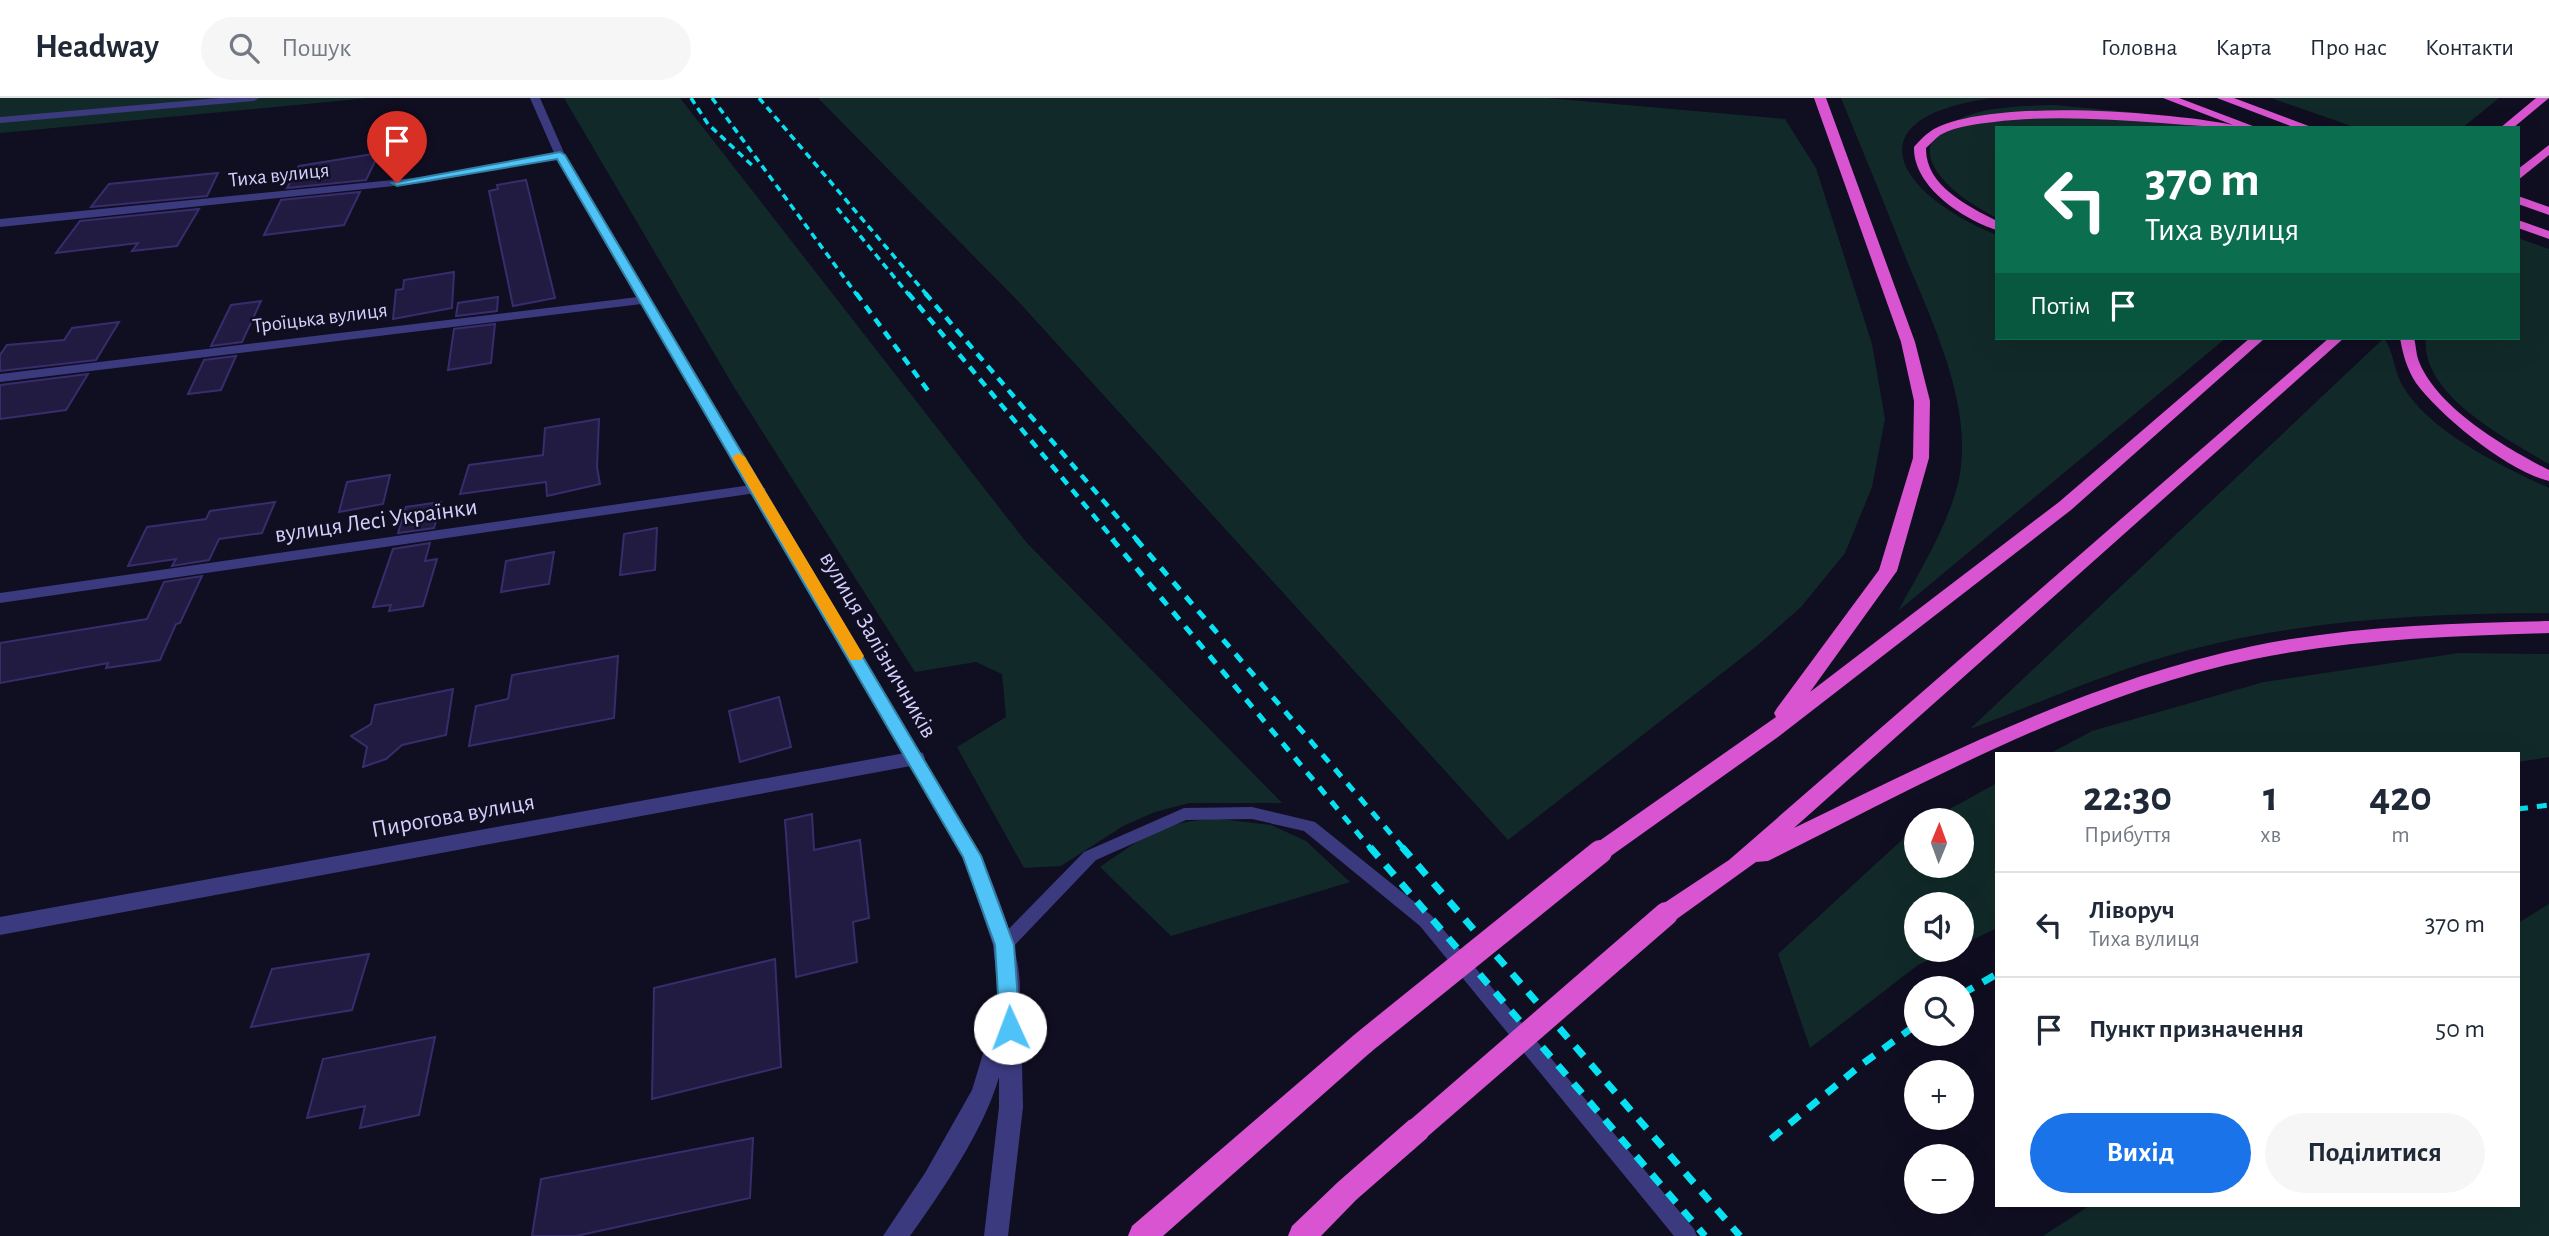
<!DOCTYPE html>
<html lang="uk">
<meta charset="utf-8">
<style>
:root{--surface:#fff;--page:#f6f6f7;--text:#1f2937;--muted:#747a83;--line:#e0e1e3;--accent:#1a73e8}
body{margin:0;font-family:"Alegreya Sans",sans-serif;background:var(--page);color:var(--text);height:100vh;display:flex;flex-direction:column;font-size:26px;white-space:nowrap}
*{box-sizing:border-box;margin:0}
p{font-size:23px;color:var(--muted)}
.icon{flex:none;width:38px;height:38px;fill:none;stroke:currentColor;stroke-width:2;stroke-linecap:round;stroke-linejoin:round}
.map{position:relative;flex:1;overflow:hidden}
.panel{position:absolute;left:1995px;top:654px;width:525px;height:455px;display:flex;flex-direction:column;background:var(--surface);border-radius:0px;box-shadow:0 7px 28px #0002}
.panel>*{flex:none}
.guide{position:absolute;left:1995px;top:28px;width:525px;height:214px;border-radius:0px;box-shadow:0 7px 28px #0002;background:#0b6e4f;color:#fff;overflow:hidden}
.needle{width:46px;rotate:1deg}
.fabs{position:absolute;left:1904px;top:710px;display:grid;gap:14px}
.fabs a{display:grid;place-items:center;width:70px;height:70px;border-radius:50%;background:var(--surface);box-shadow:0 7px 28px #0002;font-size:35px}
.pin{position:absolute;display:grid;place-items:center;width:60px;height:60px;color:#fff;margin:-72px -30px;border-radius:50% 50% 50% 0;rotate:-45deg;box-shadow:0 0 7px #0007}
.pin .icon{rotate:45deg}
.me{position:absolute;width:77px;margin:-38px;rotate:358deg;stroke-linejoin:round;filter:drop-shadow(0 0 5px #0008)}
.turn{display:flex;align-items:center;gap:24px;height:147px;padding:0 35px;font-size:32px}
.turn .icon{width:91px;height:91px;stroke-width:2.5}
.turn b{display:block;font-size:49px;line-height:60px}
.then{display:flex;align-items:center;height:66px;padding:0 35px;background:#0003;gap:14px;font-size:26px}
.eta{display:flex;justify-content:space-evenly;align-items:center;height:119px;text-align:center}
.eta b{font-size:42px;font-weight:600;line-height:49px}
.action{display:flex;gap:14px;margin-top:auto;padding:14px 35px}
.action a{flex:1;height:80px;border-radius:42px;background:var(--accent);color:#fff;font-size:28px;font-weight:600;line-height:80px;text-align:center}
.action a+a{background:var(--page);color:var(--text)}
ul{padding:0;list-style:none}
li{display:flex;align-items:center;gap:21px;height:105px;padding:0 35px;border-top:2px solid var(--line)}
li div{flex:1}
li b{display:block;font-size:26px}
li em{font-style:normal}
header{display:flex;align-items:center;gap:42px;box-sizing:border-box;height:98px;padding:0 35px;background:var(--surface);border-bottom:2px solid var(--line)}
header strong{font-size:33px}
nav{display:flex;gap:38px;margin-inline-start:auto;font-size:24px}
.search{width:490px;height:63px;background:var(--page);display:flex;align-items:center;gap:18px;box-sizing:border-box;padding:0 24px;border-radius:38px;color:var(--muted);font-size:26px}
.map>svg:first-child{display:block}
.green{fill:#112a29}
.building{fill:#211a41;stroke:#382d6c;stroke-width:2}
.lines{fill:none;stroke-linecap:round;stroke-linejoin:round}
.service{fill:#3b3a7e;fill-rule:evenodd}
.minor{fill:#3b3a7e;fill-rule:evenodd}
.tertiary{fill:#3b3a7e;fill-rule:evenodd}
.trunk{fill:#d954d0;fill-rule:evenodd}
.rail-far3{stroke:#08e1f1;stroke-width:3.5;stroke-dasharray:7 5;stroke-linecap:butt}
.rail-far2{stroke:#08e1f1;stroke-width:4.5;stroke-dasharray:9 7;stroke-linecap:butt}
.rail-far1{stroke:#08e1f1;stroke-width:5;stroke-dasharray:10 9;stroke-linecap:butt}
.rail{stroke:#08e1f1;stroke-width:7;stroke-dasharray:13 11;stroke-linecap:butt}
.trunk-bridge{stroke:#d954d0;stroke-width:24}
.route{fill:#4fc3f7;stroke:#337fa1;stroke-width:2}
.slow{fill:#f59e0b}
.labels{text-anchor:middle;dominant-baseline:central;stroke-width:5;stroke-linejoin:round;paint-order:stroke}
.far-street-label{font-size:21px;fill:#d3cffd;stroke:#100e21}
.street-label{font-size:24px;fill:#d3cffd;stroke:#100e21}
</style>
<header>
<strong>Headway</strong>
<div class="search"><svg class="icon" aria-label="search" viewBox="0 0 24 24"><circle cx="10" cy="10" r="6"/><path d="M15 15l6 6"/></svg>Пошук</div>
<nav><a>Головна</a><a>Карта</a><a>Про нас</a><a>Контакти</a></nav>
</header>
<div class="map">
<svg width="2549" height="1138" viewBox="0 0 2549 1138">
<rect width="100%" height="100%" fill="#100e21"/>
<g class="green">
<polygon points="0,0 369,0 0,35"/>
<polygon points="564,0 680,0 1026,444 1282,705 1189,705 1155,714 1123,728 1061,768 1024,770 957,649 1006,619 1002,576 976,564 915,574 734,289"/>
<polygon points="818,0 1547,0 1785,21 1816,70 1872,246 1885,321 1872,389 1845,455 1801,509 1758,547 1508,742 1018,203"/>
<path d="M1841 0H1993C1848 19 1897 97 1997 137V240H2226L1898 513C1919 475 1943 436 1956 393 1979 316 1932 224 1903 153 1883 102 1862 51 1841 0Z"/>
<polygon points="2271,0 2499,0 2462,30 2357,30"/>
<path d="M2055 7 2140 15 2200 30H1997V120C1952 98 1887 46 1969 17 1996 8 2026 8 2055 7Z"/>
<path d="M2518 140 2549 151V366C2507 341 2420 297 2426 240H2518Z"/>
<path d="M2384 240C2393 252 2394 271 2401 285 2427 333 2501 368 2549 390V515C2419 515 2279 523 2154 562 2092 581 2031 608 1970 631Z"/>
<polygon points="2459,555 2549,556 2549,659 2518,664 2518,656 2049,656 2092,633 2264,584"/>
<polygon points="1997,685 1997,830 1962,847 1962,807 1916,807 1916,852 1950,852 1918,867 1810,950 1778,856 1916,729 1916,768 1962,768 1962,723 1928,723"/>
<path d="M1219 721 1271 727 1306 743 1350 784 1171 838 1100 769C1144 739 1163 722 1219 721Z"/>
<polygon points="2549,806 2549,1138 2043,1138 2089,1108 2518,1108 2518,825"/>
</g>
<g class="building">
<polygon points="379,55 366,82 287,90 299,68"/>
<polygon points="218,75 207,98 91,109 109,86"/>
<polygon points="526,82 555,200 513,208 489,93 498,91 497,87"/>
<polygon points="360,94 344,127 264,137 281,102"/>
<polygon points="199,111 177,148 132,153 138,145 56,155 80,123"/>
<polygon points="454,174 452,210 393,221 396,192 403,191 404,182"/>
<polygon points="498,199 497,213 456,218 458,205"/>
<polygon points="261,203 242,244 211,248 231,207"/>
<polygon points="119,224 96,262 0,273 0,257 7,247 64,242 72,230"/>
<polygon points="495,226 491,265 448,272 454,231"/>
<polygon points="236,258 221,292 188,296 204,262"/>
<polygon points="88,276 66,312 0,321 0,287"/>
<polygon points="599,321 597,369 600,386 547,398 546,384 460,396 469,367 543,357 545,330"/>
<polygon points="390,377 383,406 339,414 347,384"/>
<polygon points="275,404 262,435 219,441 209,462 172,468 176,461 128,468 147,429 206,421 210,413"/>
<polygon points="441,404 434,430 398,435 406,409"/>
<polygon points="657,430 655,472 620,477 624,436"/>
<polygon points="430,445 425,463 437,461 423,508 389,513 391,507 373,509 393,451"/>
<polygon points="554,454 549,486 501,494 506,463"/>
<polygon points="202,478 180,525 176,526 160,562 106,570 108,565 0,585 0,545 147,521 164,484"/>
<polygon points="618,558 614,620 469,648 476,608 508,601 512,577"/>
<polygon points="453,591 446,637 402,647 386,661 363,669 367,649 351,638 371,626 375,607"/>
<polygon points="779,599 791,649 740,664 729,613"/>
<polygon points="812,716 814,752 860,742 869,820 853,824 857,864 796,879 785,722"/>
<polygon points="369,856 352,912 251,929 272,871"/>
<polygon points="775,861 781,969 652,1001 654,890"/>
<polygon points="435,939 419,1017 360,1030 365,1008 307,1020 323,961"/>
<polygon points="753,1040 750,1100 576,1138 532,1138 541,1081"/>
</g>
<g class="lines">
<polygon class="service" points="1252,709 1315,724 1432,818 1694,1131 1697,1138 1674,1138 1420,828 1304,733 1252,721 1186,722 1096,762 1010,852 1004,854 998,852 996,847 998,842 1084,754 1184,710"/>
<g class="minor">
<polygon points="219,0 259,0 254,3 0,25 0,19"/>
<polygon points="560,54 565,57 564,59 423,85 0,129 0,121 423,79"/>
<polygon points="646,198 652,202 650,205 0,284 0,276"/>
<polygon points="758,386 766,391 763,394 0,505 0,495"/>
<polygon points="916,653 923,655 925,660 923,665 916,667 0,837 0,819"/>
</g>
<path class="tertiary" d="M530 0H540L565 57 982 758C998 801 1030 870 1017 915L1021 922 1023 1009 1008 1138H984L999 1009V979C984 1032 942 1093 910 1138H883L925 1075 972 992 999 903 993 847 963 759 555 57Z"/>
<g class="trunk">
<polygon points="1814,0 1826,0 1915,244 1930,303 1929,360 1897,473 1810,594 2059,404 2250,240 2265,240 2071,412 1778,639 1608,760 1600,763 1592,760 1589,754 1592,748 1776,619 1774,615 1777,610 1879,472 1913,360 1914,303 1901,244"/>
<path d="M2163 0H2179L2258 30C2177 30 2082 13 1994 24 1978 26 1957 28 1942 36 1936 39 1931 46 1926 50 1925 87 1967 108 1997 123V132C1962 121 1913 88 1914 49 1919 43 1927 35 1934 31 1993 0 2168 14 2233 27Z"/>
<polygon points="2217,0 2234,0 2314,30 2296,30"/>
<polygon points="2536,0 2549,0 2513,30 2500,30"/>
<polygon points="2549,47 2549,57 2518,82 2518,71"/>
<polygon points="2518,98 2549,109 2549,117 2518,106"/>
<polygon points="2518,122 2549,133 2549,141 2518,130"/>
<path d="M2329 240H2344L1794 730C1942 658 2091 582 2253 548 2350 528 2450 525 2549 523V535C2450 538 2351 541 2254 561 2082 596 1924 685 1768 763L1756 764 1674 823 1666 825 1658 823 1655 816 1658 809 1729 762Z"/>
<path d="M2400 240H2414C2416 247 2416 255 2418 261 2435 309 2506 350 2549 372V383C2508 373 2441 319 2416 285 2407 271 2403 257 2400 240Z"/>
<polygon points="1363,934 1372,937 1375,945 1372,953 1163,1138 1128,1138 1132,1128 1354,937"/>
<polygon points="1418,1019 1427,1022 1431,1031 1427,1040 1356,1102 1321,1138 1288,1138 1292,1128 1338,1084 1409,1022"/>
</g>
<g class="rail-far3">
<polyline points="691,0 708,26 755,70"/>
<polyline points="712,0 857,197"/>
<polyline points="759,0 927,197"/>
<polyline points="837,110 909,197"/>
</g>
<g class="rail-far2">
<polyline points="856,195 929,294"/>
<polyline points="908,195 1114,442"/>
<polyline points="925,195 1137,442"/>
</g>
<g class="rail-far1">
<polyline points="1112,441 1371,751"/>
<polyline points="1136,441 1404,751"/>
<polyline points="2518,711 2549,707"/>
</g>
<g class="rail">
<polyline points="1370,749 1705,1138"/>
<polyline points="1402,749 1740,1138"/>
<polyline points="1962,896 1997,876"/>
<polyline points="1771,1041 1861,967 1916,927"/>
</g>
<g class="trunk-bridge">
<polyline points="1363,945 1600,754"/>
<polyline points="1418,1031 1666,816"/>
</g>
</g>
<polygon class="route" points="560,54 565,57 981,758 1014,847 1020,930 1017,936 1010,939 1003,936 1000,930 995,847 963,759 557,61 397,88 392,85"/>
<polygon class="slow" points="739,355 745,359 864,558 861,562 850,562 848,558 732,359"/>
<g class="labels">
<g class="far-street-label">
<text transform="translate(279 77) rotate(-6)">Тиха вулиця</text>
<text transform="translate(320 220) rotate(-7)">Троїцька вулиця</text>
</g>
<g class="street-label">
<text transform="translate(376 423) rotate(-8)">вулиця Лесі Українки</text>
<text transform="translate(878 547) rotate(60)">вулиця Залізничників</text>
<text transform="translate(453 718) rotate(-10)">Пирогова вулиця</text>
</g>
</g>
</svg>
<div class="fabs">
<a><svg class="needle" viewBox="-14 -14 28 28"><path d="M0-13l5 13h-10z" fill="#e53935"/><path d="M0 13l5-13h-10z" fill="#747a83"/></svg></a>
<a><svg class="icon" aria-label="sound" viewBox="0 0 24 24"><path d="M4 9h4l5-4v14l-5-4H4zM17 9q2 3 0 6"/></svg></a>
<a><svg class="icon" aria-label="search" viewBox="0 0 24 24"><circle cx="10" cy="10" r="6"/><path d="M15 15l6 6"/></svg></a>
<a>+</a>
<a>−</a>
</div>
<div class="pin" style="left:397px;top:85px;background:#d93025"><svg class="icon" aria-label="arrive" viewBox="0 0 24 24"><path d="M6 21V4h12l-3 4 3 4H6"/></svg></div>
<svg class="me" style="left:1010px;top:930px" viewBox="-20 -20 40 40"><circle r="19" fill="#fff"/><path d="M0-13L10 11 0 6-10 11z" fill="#4fc3f7"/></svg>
<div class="guide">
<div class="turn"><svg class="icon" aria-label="left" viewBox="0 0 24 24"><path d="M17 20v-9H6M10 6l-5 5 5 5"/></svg><div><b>370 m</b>Тиха вулиця</div></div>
<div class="then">Потім<svg class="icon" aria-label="arrive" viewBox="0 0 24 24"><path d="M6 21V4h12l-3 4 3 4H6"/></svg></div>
</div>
<section class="panel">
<div class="eta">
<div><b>22:30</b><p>Прибуття</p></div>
<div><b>1</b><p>хв</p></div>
<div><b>420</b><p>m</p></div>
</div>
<ul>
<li><svg class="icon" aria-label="left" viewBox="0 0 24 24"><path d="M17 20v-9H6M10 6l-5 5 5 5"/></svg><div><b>Ліворуч</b><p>Тиха вулиця</p></div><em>370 m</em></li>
<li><svg class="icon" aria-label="arrive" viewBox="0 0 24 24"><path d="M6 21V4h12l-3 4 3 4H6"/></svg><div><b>Пункт призначення</b></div><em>50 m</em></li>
</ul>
<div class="action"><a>Вихід</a><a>Поділитися</a></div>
</section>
</div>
